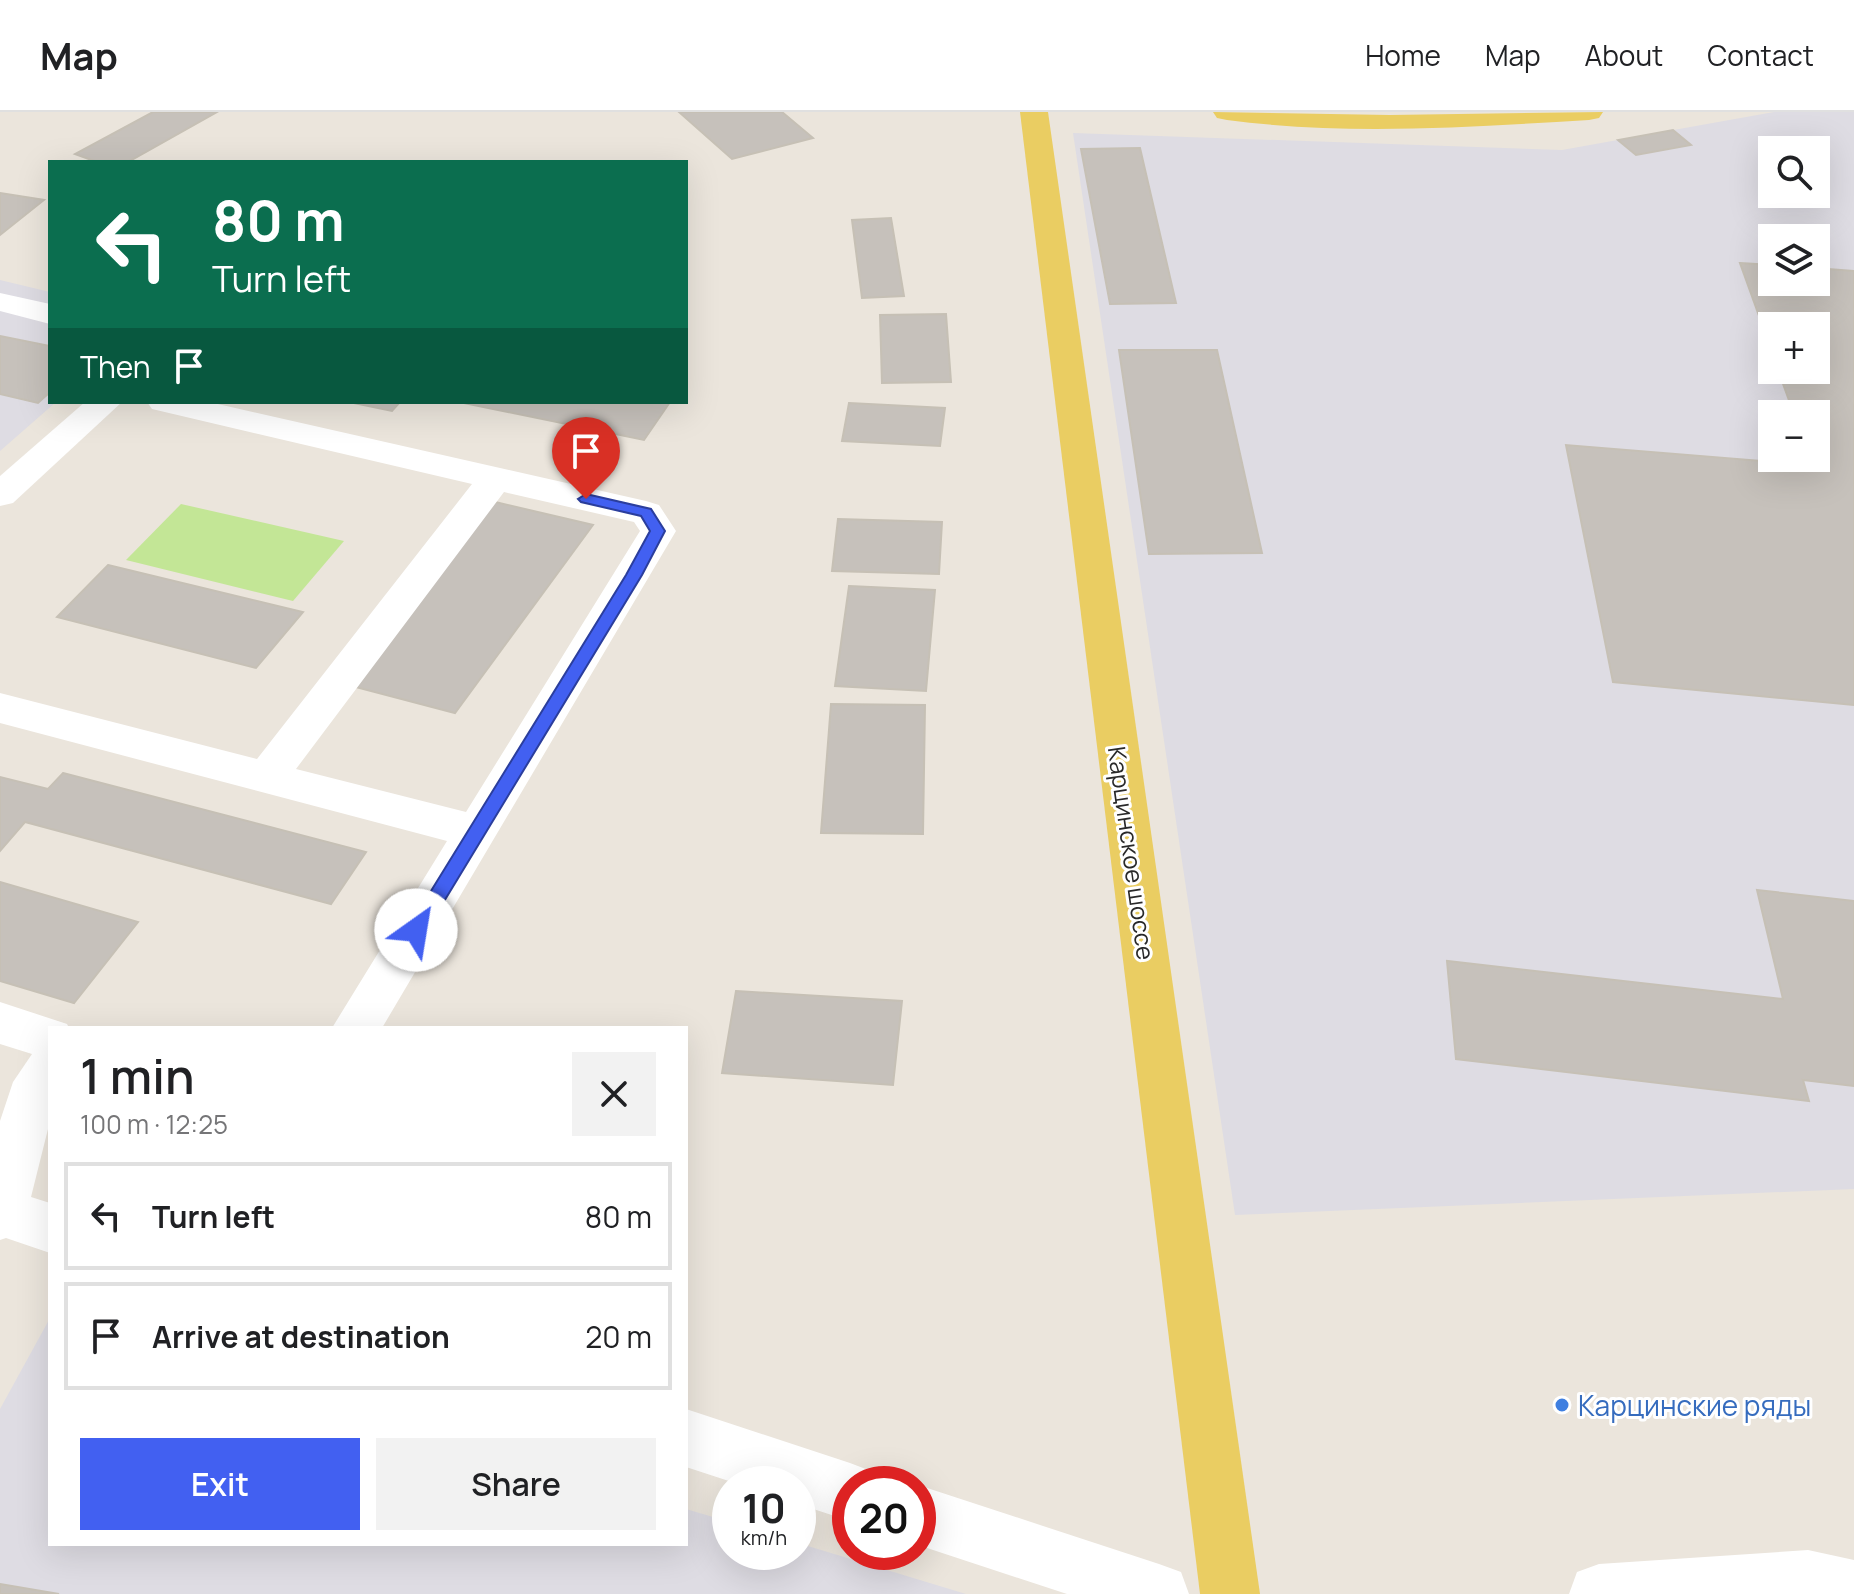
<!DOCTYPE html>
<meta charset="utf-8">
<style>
:root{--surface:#fff;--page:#f2f2f2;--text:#202124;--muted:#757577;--line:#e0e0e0;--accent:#4260f1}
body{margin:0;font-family:Manrope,sans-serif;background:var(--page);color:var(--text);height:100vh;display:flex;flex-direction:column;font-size:30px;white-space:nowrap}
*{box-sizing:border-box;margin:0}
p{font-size:26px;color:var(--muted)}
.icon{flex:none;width:44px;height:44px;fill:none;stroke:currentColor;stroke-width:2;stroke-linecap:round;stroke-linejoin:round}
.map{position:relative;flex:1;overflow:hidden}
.side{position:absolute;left:48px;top:914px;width:640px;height:520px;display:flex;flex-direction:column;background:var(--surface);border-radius:0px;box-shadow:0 8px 32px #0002}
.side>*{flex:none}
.top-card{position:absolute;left:48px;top:48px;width:640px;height:244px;border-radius:0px;box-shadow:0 8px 32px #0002;background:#0b6e4f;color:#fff;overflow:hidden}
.buttons{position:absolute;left:1758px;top:24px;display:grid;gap:16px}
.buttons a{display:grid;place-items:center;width:72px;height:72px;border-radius:0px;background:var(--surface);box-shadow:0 8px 32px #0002;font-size:40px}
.speed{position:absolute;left:712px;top:1354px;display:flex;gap:16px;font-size:40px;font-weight:700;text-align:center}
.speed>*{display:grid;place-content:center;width:104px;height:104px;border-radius:50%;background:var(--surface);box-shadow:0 8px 32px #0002;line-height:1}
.speed small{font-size:20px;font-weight:400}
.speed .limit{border:12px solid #d22;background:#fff;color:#111}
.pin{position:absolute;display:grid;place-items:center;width:68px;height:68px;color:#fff;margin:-82px -34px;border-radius:50% 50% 50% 0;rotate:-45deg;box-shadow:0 0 8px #0007}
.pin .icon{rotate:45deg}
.me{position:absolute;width:88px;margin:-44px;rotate:32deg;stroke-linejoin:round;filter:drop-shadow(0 0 6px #0008)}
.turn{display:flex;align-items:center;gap:28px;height:168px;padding:0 32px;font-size:36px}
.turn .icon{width:104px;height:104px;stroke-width:2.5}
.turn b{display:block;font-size:56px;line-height:68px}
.then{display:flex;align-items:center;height:76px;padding:0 32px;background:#0003;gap:16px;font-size:30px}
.round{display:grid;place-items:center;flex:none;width:84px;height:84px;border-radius:0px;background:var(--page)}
.headline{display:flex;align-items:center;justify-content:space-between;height:136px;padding:0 32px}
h1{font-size:48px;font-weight:600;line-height:60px}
.primary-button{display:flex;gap:16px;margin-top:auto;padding:16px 32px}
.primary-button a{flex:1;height:92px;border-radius:0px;background:var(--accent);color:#fff;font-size:32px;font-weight:600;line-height:92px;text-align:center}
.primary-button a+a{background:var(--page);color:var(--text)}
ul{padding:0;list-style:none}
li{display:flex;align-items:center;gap:24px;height:108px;margin:0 16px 12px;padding:0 16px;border:4px solid var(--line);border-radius:0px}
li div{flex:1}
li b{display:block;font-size:30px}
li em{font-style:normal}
header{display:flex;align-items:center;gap:48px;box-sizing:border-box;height:112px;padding:0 40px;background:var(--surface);border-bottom:2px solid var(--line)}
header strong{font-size:38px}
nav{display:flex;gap:44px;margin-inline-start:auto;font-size:28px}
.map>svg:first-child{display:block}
.industrial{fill:#dedce3;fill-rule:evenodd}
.pitch{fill:#c3e696}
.building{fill:#c6c1bb;stroke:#c6c0b5;stroke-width:2}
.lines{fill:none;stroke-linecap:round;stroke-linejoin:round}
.minor{fill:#fff;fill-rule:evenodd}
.major{fill:#eacd62;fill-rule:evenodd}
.route{fill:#4260f1;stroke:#2b3e9d;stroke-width:2}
.shop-dot{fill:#3f7fe0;stroke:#fff;stroke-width:3}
.labels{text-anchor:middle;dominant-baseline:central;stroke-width:6;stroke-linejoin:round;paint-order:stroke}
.street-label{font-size:24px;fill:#292929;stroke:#fff}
.near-shop-label{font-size:28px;fill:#366cbe;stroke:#fff;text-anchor:start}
</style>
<header>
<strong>Map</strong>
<nav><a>Home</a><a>Map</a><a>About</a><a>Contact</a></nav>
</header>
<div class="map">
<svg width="1854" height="1482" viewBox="0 0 1854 1482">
<rect width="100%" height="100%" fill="#ebe5dc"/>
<g class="industrial">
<path d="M1774 0H1854V1077L1235 1103 1073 21 1562 38ZM1772 38H1816V82H1772ZM1772 126H1816V170H1772ZM1772 214H1816V258H1772ZM1772 302H1816V346H1772Z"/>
<polygon points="0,168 50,180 50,290 56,290 0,339"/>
<polygon points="50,1206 50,1432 686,1432 686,1397 730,1410 730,1440 798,1440 798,1431 966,1482 0,1482 0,1297"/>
</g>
<polygon class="pitch" points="181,392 344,429 293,489 126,448"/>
<g class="building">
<polygon points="153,0 217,0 128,50 97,50 75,42"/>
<polygon points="679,0 782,0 813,26 732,47"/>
<polygon points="1673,18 1691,33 1636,43 1618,28"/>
<polygon points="1140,36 1176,191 1110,192 1081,37"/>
<polygon points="0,81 44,88 0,123"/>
<polygon points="891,106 904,184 862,186 852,108"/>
<polygon points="1740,151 1772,153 1772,170 1816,170 1816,156 1854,159 1854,593 1613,570 1566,333 1812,353 1810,346 1816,346 1816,302 1794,302 1778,258 1816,258 1816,214 1772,214 1772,240"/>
<polygon points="946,202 951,270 882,271 880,203"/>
<polygon points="0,224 50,234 50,280 38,291 0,282"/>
<polygon points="1119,238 1217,238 1262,441 1149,442"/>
<polygon points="349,290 400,290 392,299"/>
<polygon points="459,290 670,290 644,328"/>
<polygon points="849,291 945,296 940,334 842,329"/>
<polygon points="491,389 593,413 455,601 344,572"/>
<polygon points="838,407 942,410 939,462 832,459"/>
<polygon points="108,453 303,500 256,556 57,505"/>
<polygon points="849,474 935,478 926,579 835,574"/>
<polygon points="831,592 925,593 923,722 821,721"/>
<polygon points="63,661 366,740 331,792 25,710 0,739 0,665 48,677"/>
<polygon points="0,770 138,810 74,891 0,869"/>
<polygon points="1757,778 1854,789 1854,974 1803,968 1809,989 1456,947 1447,849 1783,887"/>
<polygon points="736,879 902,889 893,973 722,961"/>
<polygon points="0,1472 59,1482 0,1482"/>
</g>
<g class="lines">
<g class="minor">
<polygon points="0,181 50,192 50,212 0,199"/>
<polygon points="85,290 122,290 13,391 0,394 0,364"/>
<path d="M147 290H209L646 389 659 393 676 419 382 916H332L447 729 0 611V581L257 647 472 372 152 297ZM504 380 634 410 640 419 466 700 296 657Z"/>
<polygon points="0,890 67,912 69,916 50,916 50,1009 31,1085 50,1091 50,1141 6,1126 0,1128 0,1009 13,970 32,942 0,932"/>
<polygon points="686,1297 850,1351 871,1359 876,1372 850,1372 850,1409 798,1392 798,1372 738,1372 686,1355"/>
<polygon points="918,1373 1159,1452 1181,1460 1189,1482 1067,1482 918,1433"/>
<polygon points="1808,1438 1854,1448 1854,1482 1569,1482 1577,1460 1599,1452"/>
</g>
<g class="major">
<polygon points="1020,0 1048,0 1260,1482 1200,1482"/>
<path d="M1213 0 1390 3 1603 0 1599 6 1589 8C1468 15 1348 24 1227 8L1217 6Z"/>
</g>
</g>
<polygon class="route" points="586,382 651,397 665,419 642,463 423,824 410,824 407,818 410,813 626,463 650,419 641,404 581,390 578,387"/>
<circle class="shop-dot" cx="1562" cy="1293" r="8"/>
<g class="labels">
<g class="street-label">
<text transform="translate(1132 741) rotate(82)">Карцинское шоссе</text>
</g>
<g class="near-shop-label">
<text x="1578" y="1293">Карцинские ряды</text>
</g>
</g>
</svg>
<div class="buttons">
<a><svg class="icon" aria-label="search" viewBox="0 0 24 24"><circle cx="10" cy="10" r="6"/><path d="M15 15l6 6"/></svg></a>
<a><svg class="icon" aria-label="layers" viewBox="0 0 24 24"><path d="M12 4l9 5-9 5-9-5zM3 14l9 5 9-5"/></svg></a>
<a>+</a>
<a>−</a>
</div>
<div class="speed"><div>10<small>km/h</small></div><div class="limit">20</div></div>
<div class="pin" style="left:586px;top:387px;background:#d93025"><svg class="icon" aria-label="arrive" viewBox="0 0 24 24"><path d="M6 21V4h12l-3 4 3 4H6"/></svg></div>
<svg class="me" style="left:416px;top:818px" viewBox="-20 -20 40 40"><circle r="19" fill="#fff"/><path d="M0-13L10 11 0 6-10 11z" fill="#4260f1"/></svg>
<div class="top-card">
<div class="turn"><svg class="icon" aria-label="left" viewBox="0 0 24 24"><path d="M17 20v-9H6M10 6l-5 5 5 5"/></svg><div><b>80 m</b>Turn left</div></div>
<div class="then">Then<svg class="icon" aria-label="arrive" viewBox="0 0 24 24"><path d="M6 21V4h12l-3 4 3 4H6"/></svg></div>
</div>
<section class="side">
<div class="headline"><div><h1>1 min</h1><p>100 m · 12:25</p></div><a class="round"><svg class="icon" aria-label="close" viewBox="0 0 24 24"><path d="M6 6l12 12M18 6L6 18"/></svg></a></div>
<ul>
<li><svg class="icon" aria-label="left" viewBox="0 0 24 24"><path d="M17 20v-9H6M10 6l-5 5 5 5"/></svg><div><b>Turn left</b></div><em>80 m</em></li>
<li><svg class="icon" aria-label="arrive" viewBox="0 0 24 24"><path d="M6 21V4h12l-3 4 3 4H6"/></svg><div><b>Arrive at destination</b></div><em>20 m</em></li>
</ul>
<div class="primary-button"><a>Exit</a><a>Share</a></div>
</section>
</div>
